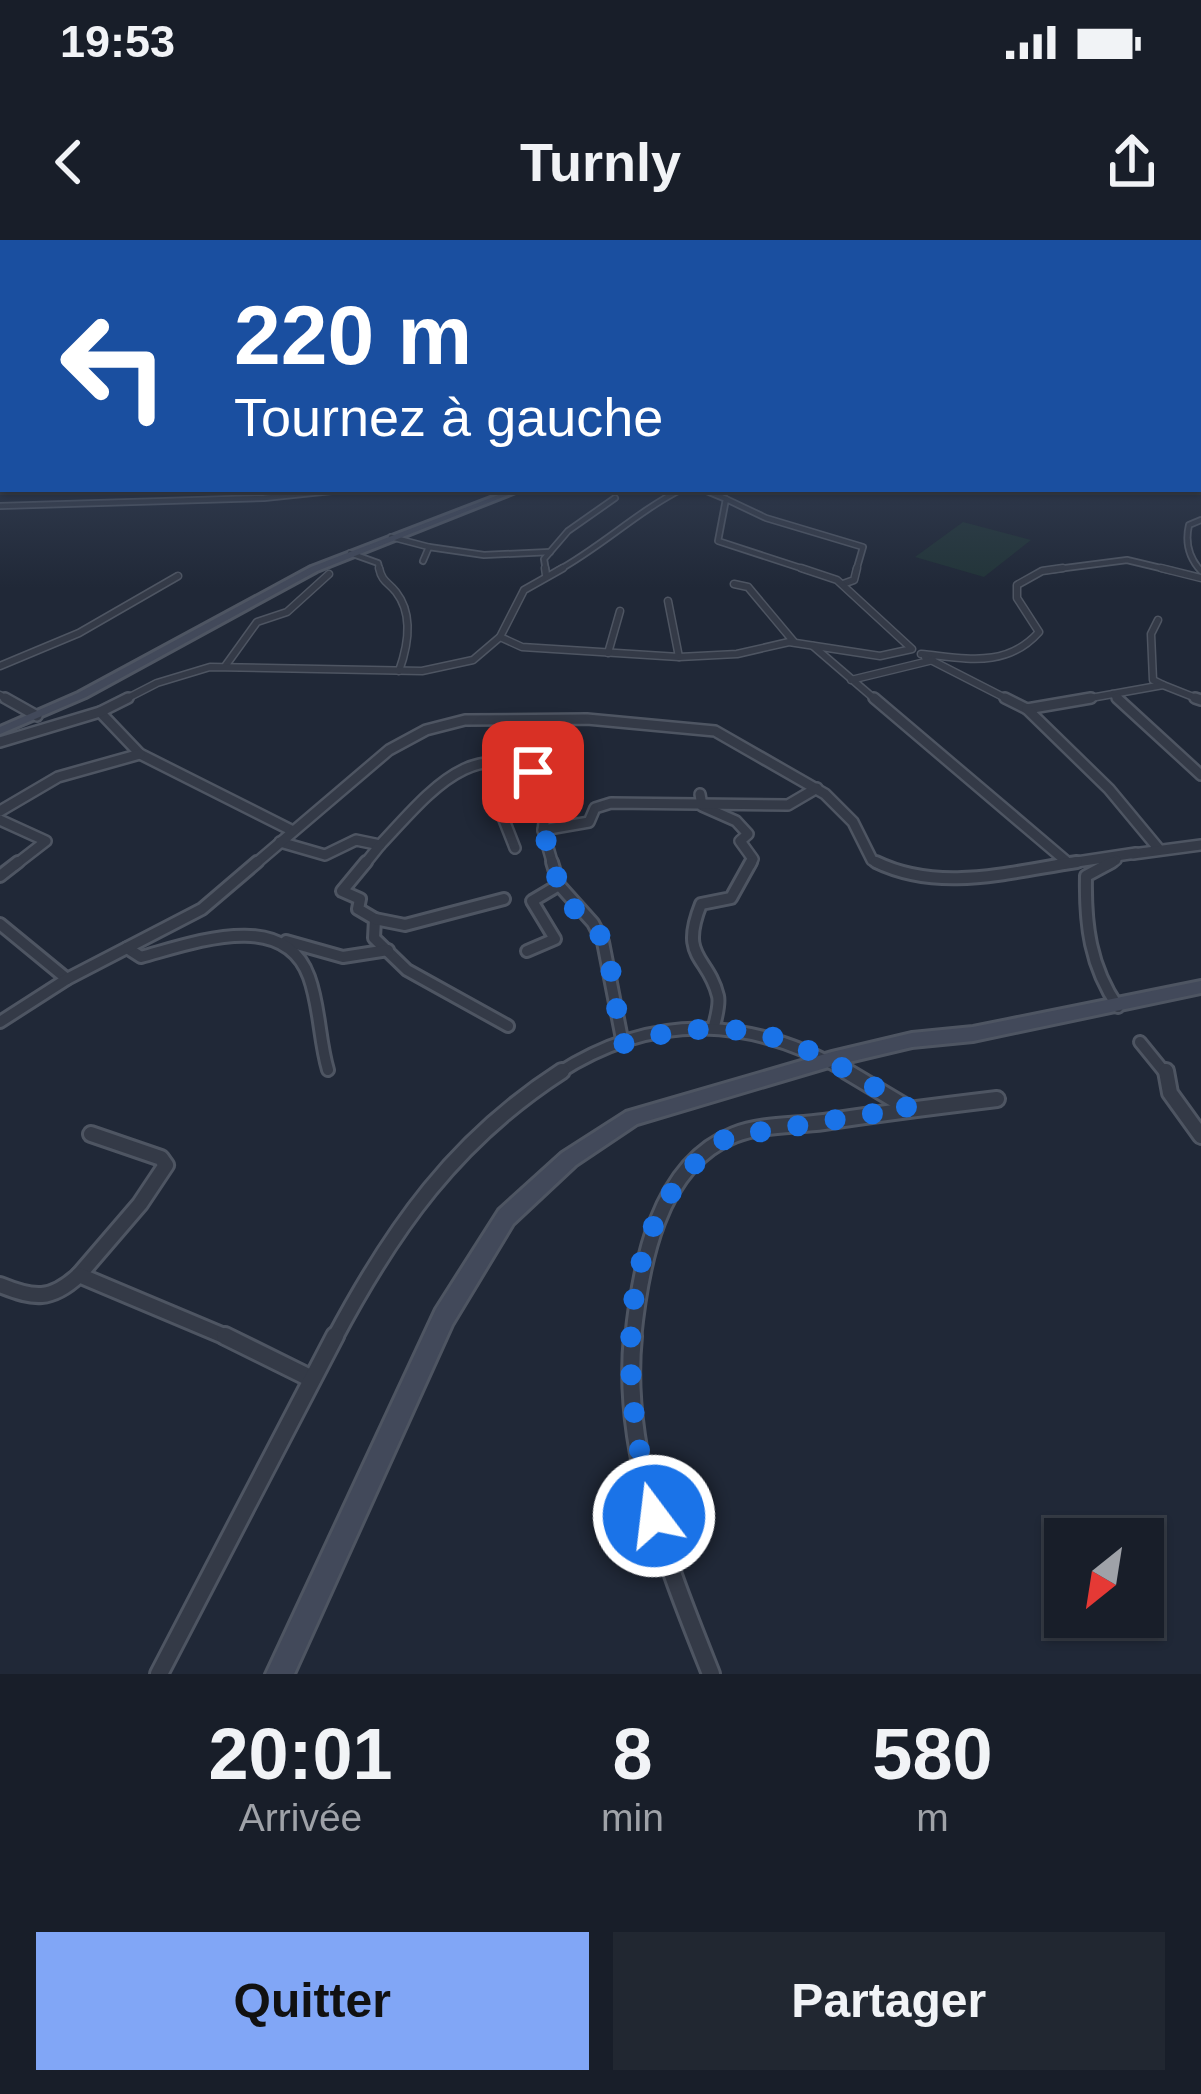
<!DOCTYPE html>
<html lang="fr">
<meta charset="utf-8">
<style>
:root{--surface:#181e29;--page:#212731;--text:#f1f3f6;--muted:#9fa2a8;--line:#363c46;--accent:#81a6f6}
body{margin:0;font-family:Arial,sans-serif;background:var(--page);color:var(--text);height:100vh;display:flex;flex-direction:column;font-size:45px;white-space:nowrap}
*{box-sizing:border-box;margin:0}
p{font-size:39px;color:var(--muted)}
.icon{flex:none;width:66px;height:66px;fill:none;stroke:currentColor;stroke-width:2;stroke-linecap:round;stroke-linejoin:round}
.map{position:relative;height:1434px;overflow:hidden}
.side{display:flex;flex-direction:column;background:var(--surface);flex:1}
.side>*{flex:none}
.hud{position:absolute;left:0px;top:0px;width:1203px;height:252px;box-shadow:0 3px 9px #0004,0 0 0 3px var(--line);background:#1a4fa0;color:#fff;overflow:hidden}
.needle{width:78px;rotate:210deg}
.controls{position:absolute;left:1044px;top:1278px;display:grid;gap:24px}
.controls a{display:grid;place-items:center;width:120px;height:120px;border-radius:0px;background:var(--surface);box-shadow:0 3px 9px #0004,0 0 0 3px var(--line);font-size:60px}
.pin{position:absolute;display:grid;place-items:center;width:102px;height:102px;color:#fff;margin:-51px;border-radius:24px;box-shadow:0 6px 18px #0006}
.me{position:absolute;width:132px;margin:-66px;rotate:345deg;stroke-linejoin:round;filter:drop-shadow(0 0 9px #0008)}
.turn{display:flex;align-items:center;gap:42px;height:252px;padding:0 36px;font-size:54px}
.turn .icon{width:156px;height:156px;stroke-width:2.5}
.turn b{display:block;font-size:84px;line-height:102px}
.eta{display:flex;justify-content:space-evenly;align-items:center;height:204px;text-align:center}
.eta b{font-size:72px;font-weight:700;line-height:84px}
.cta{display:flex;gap:24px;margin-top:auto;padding:24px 36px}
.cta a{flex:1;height:138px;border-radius:0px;background:var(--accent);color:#111;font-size:48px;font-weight:700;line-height:138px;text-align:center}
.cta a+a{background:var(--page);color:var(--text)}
.status{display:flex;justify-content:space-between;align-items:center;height:84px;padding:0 60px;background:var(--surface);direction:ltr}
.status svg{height:33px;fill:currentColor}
header{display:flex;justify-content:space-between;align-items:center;height:156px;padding:0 36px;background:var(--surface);font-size:54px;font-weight:700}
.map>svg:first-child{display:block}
.green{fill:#223438}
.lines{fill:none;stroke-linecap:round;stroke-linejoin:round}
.street-far5-casing{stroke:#4e5562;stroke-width:8}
.street-far4-casing{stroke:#4e5562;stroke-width:9}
.street-far3-casing{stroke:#4e5562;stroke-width:14}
.street-far2-casing{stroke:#4e5562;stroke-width:16}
.street-far1-casing{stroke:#4e5562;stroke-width:20}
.street-casing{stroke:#4e5562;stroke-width:22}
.secondary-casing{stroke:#4e5562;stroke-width:6}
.street-far5{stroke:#343a47;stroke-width:4.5}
.street-far4{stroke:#343a47;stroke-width:6}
.street-far3{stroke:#343a47;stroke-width:9}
.street-far2{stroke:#343a47;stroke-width:10}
.street-far1{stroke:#343a47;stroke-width:14}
.street{stroke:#343a47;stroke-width:16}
.secondary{fill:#42495a;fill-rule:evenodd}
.route{stroke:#1a73e8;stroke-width:21;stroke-dasharray:0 37.8}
</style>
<div class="status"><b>19:53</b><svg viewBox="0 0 49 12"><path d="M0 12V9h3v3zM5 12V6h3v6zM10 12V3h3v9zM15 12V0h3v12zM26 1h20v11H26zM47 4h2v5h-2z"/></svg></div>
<header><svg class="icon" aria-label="back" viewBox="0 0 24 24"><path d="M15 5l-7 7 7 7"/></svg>Turnly<svg class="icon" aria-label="share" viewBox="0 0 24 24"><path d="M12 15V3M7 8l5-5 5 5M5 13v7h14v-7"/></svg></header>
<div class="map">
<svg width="1201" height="1434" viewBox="0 0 1201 1434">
<rect width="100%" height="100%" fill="#202837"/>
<polygon class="green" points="963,282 1031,300 984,337 915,317"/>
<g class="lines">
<defs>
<g id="street-far5">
<polyline points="702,249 726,259 718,301 810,331"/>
<polyline points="726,259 766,278 863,307 856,331"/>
<polyline points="0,266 264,258 351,249"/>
<path d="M1201 280 1189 285C1185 302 1189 318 1201 331"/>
<polyline points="391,297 429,307 423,321"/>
<polyline points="429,307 484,315 550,312"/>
<polyline points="350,313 378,323 380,331"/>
<polyline points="546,331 544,319 568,291 615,258"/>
<path d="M557 331C601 307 638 271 682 249"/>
<polyline points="1042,331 1127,320 1173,331"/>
</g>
<g id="street-far4">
<path d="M379 328C382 342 388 342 396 352 414 375 408 406 399 431"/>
<polyline points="545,328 546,335"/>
<polyline points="1161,328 1201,338"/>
<polyline points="734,344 748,347 794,402"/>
<polyline points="843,344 854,340 857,328"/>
<polyline points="668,361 679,417"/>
<polyline points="1158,380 1151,394 1153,440 1163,445"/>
<polyline points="500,397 522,407 679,417 737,414 789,402 880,416 912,409 837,340 801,328"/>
<polyline points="813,406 877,461"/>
<polyline points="608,413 620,371"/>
<path d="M921 414C965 418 1006 429 1039 392L1017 358V345L1042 331 1063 328"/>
<polyline points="925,417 1011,461"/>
<polyline points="226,425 257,382 287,372 329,334"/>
<polyline points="0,426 79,393 178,336"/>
<polyline points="851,440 933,420"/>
<polyline points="1113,454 1120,461"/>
<polyline points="0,455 10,461"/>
<polyline points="122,461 157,443 210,427 422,431 473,420 500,397 524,350 563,328"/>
<polyline points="1074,461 1163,445 1201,460"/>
</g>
<g id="street-far3">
<polyline points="5,458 37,476"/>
<polyline points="874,458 1066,621"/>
<polyline points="1005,458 1027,469 1091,458"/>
<polyline points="1117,458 1201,535"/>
<polyline points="1195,458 1201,460"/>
<polyline points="1027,469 1109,549 1158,608"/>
<polyline points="100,472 140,514 293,591"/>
<polyline points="0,502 100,472 128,458"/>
<polyline points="700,554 702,566 736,581 748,594 740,601 753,619 750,625"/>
<polyline points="0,571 58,537 140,514"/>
<polyline points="0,580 46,601 15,625"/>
<polyline points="543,590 589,582 595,568 611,563 788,565 817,548"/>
<path d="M280 602 325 615 356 600 380 605C429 553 479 485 549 547L543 590 553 625"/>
<polyline points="515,608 504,580 505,559 549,547"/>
<polyline points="1133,614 1201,605"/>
<polyline points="254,625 389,510 426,490 465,480 587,479 715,491 825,554 853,582 872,620 882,625"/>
<polyline points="364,625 380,605"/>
<polyline points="1057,625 1136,613"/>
<polyline points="1107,625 1116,620"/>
</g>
<g id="street-far2">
<polyline points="366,622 342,651 360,659 358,669 375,679 374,698 407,730 508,786"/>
<path d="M876 622C940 653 1009 632 1077 622"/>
<path d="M1112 622 1086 636C1085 685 1090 726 1118 767"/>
<polyline points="0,636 18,622"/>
<polyline points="559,645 593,683 603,702 623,804"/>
<polyline points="375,679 405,685 504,659"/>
<polyline points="0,684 67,739"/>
<polyline points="286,701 343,717 388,710"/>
<path d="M127 708 141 717C193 703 284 668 309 737 320 767 319 800 328 830"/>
<polyline points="527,711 555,699 532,661 559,645 552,622"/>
<polyline points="0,782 67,739 202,669 257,622"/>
<path d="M714 786C716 778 720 764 718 756 708 715 679 719 701 664L731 658 751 622"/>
<polyline points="1140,802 1166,834"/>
<path d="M557 834C656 770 753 777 851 834"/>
</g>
<g id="street-far1">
<polyline points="846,831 908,868"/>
<polyline points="1166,831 1170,853 1201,896"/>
<polyline points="79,1035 140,964 166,925 161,918 91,894"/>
<path d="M0 1045C34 1059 51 1061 79 1035L231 1099"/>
<path d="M334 1099C393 988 455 900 562 831"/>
<path d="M633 1099C640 1028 657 925 734 895 762 884 794 886 824 882 882 873 939 866 997 859"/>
</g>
<g id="street">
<polyline points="225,1096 312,1139"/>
<path d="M633 1096C621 1212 669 1328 711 1434"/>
<polyline points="159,1434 335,1096"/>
</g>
<g id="secondary">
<polygon points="514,249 523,249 317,331 86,457 0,494 0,487 78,453 311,327"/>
<polygon points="1201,741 1201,753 973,801 912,807 832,826 637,884 576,925 513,984 452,1085 294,1434 266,1434 436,1069 499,970 562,913 626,872 832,812 912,793 973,787"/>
</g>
</defs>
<use href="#street-far5" class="street-far5-casing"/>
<use href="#street-far4" class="street-far4-casing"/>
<use href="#street-far3" class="street-far3-casing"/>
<use href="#street-far2" class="street-far2-casing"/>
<use href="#street-far1" class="street-far1-casing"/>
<use href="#street" class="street-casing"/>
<use href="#secondary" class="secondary-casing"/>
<use href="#street-far5" class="street-far5"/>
<use href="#street-far4" class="street-far4"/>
<use href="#street-far3" class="street-far3"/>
<use href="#street-far2" class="street-far2"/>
<use href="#street-far1" class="street-far1"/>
<use href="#street" class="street"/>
<use href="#secondary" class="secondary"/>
</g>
<linearGradient id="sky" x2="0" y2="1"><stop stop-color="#12161e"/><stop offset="0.43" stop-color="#3c485e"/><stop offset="1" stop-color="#3c485e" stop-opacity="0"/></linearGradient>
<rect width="1201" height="348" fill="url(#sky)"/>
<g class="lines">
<path class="route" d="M533 532 550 554 543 590 559 645 567 664 590 679 599 693 609 718 622 804C748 767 804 802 908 868L728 897C604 977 622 1155 654 1276"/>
</g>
</svg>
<div class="controls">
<a><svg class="needle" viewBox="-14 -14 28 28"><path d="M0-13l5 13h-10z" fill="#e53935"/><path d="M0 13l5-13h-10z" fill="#9fa2a8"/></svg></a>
</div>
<div class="pin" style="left:533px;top:532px;background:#d93025"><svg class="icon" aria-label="arrive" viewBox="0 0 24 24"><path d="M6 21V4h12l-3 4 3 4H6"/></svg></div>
<svg class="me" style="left:654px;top:1276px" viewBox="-20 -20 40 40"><circle r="17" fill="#1a73e8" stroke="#fff" stroke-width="3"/><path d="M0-11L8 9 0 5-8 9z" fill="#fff"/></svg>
<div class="hud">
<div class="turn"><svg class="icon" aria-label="left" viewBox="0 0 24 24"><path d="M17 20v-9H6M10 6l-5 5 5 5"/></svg><div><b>220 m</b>Tournez à gauche</div></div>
</div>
</div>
<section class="side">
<div class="eta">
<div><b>20:01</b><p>Arrivée</p></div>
<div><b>8</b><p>min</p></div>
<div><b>580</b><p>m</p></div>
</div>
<div class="cta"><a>Quitter</a><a>Partager</a></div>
</section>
